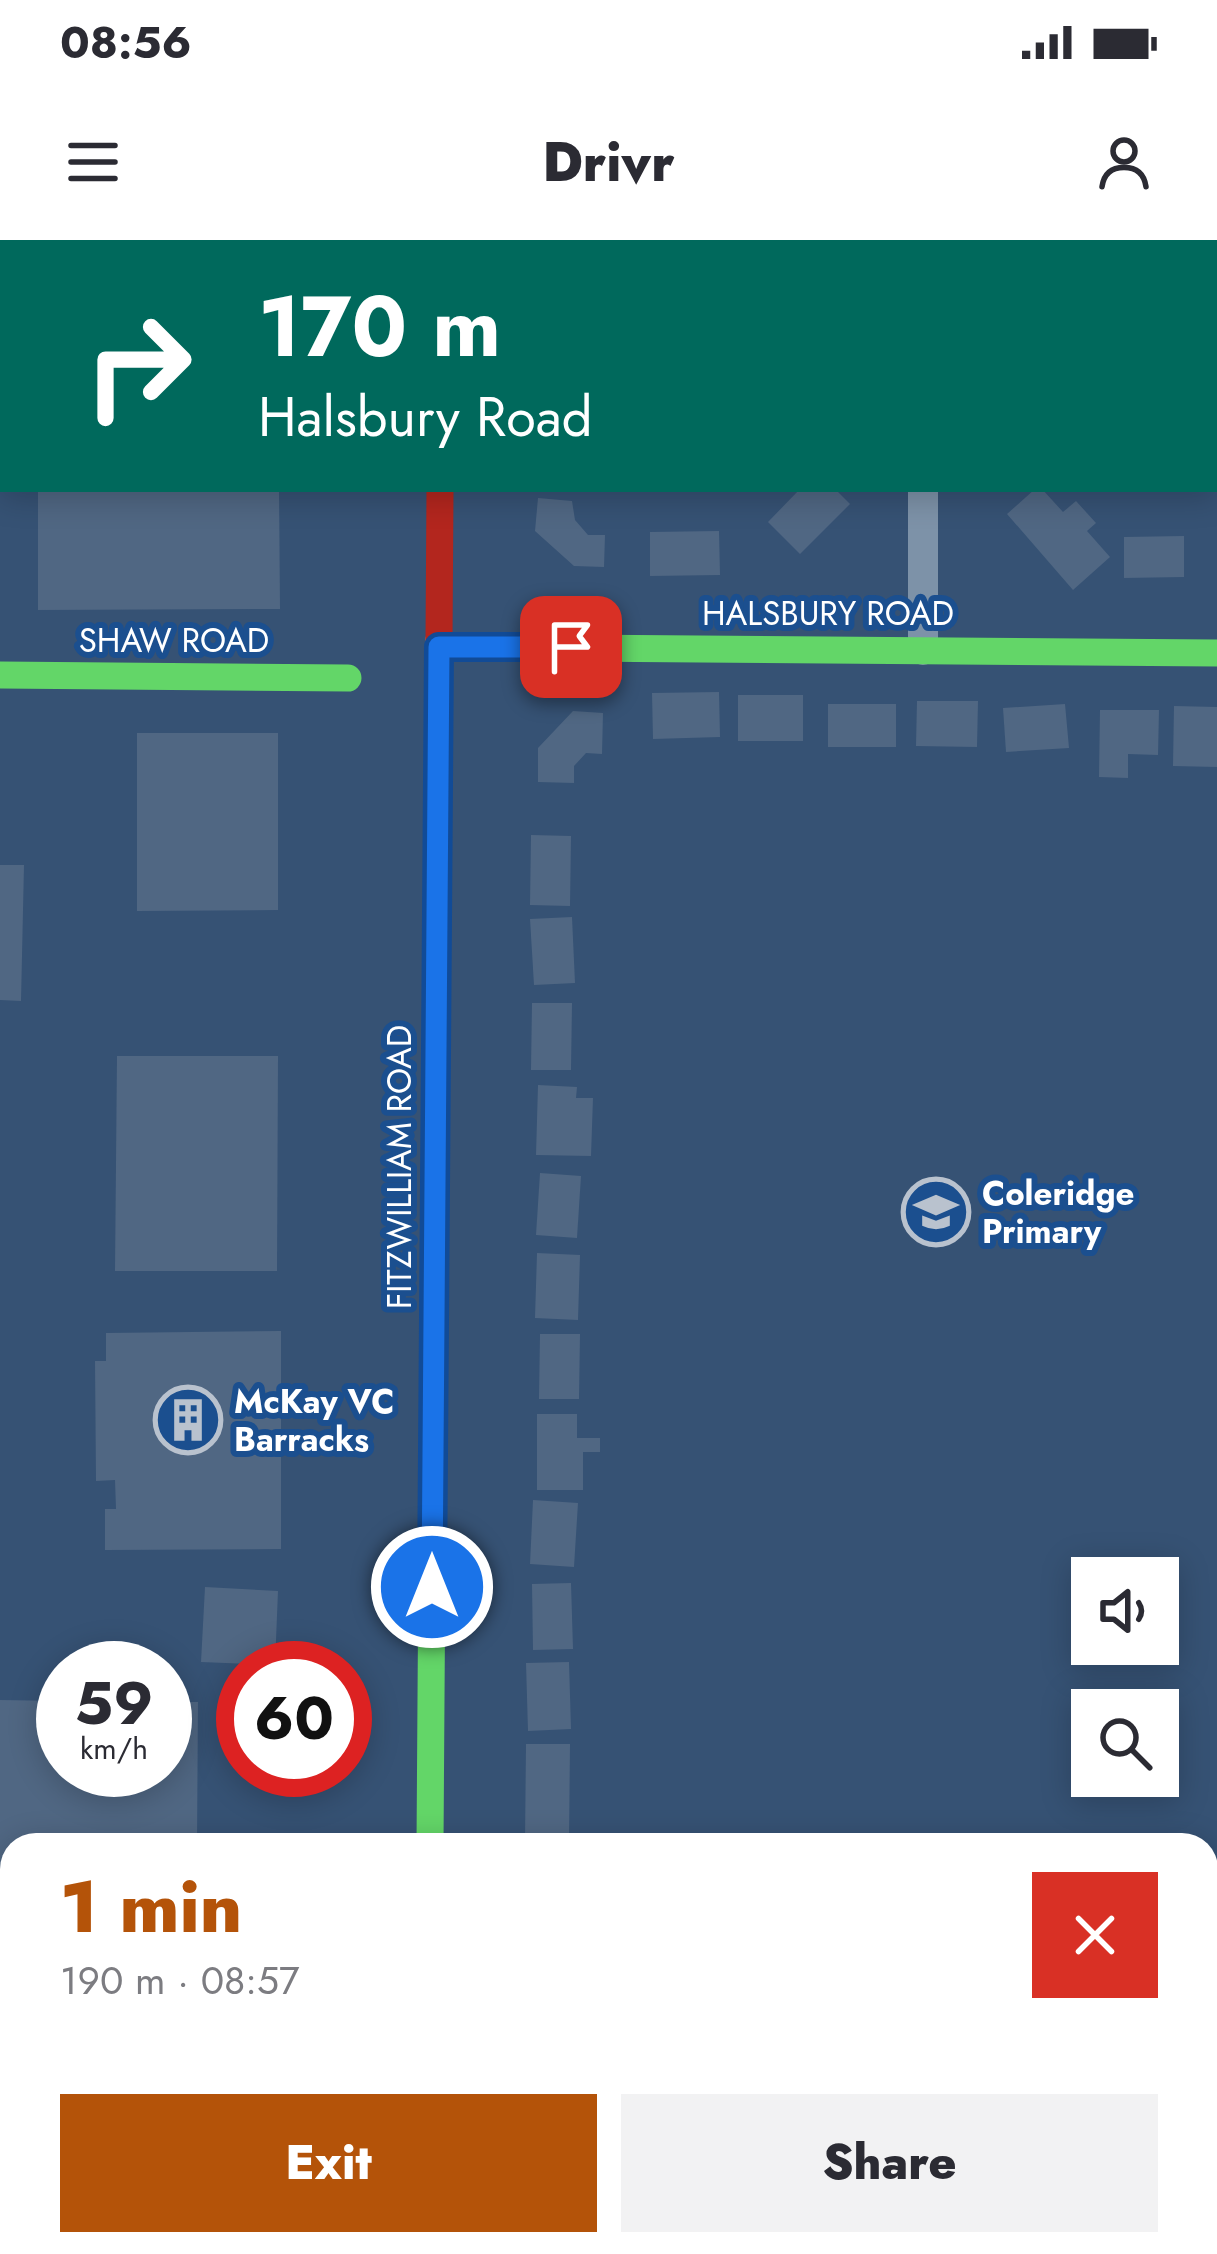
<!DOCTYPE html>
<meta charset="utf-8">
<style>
:root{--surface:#fff;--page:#f2f2f3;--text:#2b2b33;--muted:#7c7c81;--accent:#b45309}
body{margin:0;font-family:Jost,sans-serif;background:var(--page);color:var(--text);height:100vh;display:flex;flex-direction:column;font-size:45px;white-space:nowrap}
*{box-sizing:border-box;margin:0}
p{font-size:39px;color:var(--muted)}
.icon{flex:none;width:66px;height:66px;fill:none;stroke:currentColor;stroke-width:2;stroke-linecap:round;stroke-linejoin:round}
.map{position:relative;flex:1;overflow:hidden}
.side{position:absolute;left:0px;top:1593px;width:1218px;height:423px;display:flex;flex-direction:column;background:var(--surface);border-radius:36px 36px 0 0;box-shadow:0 6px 30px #0003}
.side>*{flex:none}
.hud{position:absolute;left:0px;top:0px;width:1218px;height:252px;box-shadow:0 6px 30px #0003;background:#00695c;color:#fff;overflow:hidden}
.controls{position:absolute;left:1071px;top:1317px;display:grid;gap:24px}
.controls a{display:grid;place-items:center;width:108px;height:108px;border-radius:0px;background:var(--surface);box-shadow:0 6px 30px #0003;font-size:60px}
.speed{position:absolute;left:36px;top:1401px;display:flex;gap:24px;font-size:60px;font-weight:700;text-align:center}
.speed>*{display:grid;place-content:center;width:156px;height:156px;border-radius:50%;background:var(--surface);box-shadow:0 6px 30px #0003;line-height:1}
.speed small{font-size:30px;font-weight:400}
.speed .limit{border:18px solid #d22;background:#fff;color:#111}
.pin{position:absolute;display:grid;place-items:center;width:102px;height:102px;color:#fff;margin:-51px;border-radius:24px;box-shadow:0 6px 18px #0006}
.me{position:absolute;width:132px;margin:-66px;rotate:0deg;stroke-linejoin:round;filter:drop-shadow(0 0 9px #0008)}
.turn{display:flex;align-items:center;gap:42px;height:252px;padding:0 60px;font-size:54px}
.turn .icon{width:156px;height:156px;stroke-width:2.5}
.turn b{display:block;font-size:84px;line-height:102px}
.round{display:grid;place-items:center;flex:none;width:126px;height:126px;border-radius:0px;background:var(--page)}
.summary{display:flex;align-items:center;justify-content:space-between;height:204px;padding:0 60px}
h1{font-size:72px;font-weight:800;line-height:90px;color:var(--accent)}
.cta{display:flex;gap:24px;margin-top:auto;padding:24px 60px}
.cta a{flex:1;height:138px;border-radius:0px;background:var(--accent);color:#fff;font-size:48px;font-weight:800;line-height:138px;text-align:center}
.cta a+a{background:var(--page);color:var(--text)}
.status{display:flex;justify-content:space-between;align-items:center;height:84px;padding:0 60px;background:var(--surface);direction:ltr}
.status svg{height:33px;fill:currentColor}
header{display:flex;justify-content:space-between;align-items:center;height:156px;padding:0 60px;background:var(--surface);font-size:54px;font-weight:800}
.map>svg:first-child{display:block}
.building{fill:#506783}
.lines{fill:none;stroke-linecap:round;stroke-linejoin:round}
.path{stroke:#7d92a8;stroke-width:6;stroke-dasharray:6 9;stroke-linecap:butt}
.lane{stroke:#7d92a8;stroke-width:15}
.street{stroke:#7d92a8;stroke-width:30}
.fast{stroke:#63d668;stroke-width:27}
.slow{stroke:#ff974d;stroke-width:27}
.jam{stroke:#b3261e;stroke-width:27}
.route-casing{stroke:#114b97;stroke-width:30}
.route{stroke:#1a73e8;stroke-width:21}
.labels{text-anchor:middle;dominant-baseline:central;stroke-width:12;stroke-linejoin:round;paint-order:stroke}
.street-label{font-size:33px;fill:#fff;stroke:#1b4f8f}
.poi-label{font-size:33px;font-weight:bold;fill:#fff;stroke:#1b4f8f;text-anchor:start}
</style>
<div class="status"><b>08:56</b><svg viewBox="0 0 49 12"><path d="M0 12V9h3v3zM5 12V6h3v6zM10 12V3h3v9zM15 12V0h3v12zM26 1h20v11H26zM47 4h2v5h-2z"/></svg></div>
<header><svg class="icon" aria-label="menu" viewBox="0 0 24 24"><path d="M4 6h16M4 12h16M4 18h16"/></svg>Drivr<svg class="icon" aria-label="person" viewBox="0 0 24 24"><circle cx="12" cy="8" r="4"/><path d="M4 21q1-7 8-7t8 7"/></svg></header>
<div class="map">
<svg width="1217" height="2014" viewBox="0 0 1217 2014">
<rect width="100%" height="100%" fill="#365274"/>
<g class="building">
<polygon points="38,249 279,249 280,369 38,370"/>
<polygon points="800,249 835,249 850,264 800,314 768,282"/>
<polygon points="1035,249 1042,249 1063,272 1076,261 1096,283 1087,291 1110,317 1073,350 1007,274"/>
<polygon points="538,258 572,261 575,280 588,295 605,295 604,327 574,326 535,291"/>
<polygon points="719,291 720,335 650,336 650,292"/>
<polygon points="1184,296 1184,337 1124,338 1124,297"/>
<polygon points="719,452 720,497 653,499 652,453"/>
<rect x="738" y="455" width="65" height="46"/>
<polygon points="917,461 978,461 977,507 916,506"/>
<rect x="828" y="464" width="68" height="43"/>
<polygon points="1065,464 1069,508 1006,512 1003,468"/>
<polygon points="1174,466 1217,467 1217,527 1173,526"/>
<polygon points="1100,470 1159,470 1158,515 1128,514 1128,538 1099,537"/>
<polygon points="573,471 603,473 602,514 586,513 574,526 574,543 538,542 538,508"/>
<polygon points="137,493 278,493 278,670 137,671"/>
<polygon points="531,595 571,596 570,666 530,665"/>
<polygon points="0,625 24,625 21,761 0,760"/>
<polygon points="572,677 575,743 534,745 530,679"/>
<polygon points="532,763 572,763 571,830 531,830"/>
<polygon points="117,816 278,816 277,1031 115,1031"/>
<polygon points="538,845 577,847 576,858 593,858 591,916 536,915"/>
<polygon points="540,933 581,936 577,998 536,995"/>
<polygon points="537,1013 580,1015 578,1080 535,1078"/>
<polygon points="281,1091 281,1309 105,1310 105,1269 116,1269 115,1240 96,1241 95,1121 106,1121 106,1093"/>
<polygon points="540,1094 580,1094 579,1159 539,1159"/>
<polygon points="537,1174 577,1174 577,1198 600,1198 600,1212 583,1212 583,1250 537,1250"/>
<polygon points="533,1260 578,1263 574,1327 530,1324"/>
<polygon points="571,1343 573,1409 533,1410 532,1344"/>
<polygon points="205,1347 278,1351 275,1425 201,1422"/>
<polygon points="569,1422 571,1489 528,1491 526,1423"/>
<polygon points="0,1460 63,1461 63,1530 165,1530 165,1462 198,1462 197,1605 12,1605 12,1913 0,1913"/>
<polygon points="526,1504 570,1504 569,1602 525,1601"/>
<polygon points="0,1965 12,1965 12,2004 34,2004 34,2014 0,2014"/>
<polygon points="116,2004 253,2004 253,2014 118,2014"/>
<polygon points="260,2004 364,2004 364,2014 283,2009 283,2014 260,2014"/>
</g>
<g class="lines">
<polyline class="path" points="1206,1655 1217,1655"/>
<g class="lane">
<polyline points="880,2004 880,2014"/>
<polyline points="1118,2004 1118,2014"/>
</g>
<g class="street">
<polyline points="923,0 923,3"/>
<polyline points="923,249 923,410"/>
</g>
<g class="fast">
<polyline points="439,407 1217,413"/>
<polyline points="0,435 348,438"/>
<polyline points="430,1605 435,881"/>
<polyline points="430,2004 430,2014"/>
</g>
<polyline class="slow" points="435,881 439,400"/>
<g class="jam">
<polyline points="443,0 443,3"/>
<polyline points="439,400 440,249"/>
</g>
</g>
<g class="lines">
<defs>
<polyline id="route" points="432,1347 439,407 571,407"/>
</defs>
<use href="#route" class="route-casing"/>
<use href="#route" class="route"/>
</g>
<defs>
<symbol id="school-ring" viewBox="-11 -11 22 22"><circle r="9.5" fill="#1b4f8f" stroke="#b9c2ce" stroke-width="1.5"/><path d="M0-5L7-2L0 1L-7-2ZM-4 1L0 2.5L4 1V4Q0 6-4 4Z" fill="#b9c2ce"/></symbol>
<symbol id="building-ring" viewBox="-11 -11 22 22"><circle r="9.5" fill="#1b4f8f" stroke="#b9c2ce" stroke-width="1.5"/><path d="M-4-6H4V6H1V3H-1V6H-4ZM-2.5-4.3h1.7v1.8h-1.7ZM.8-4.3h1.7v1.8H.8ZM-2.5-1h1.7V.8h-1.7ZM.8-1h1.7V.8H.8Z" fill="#b9c2ce"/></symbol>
</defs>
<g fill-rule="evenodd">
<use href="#school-ring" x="898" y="934" width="76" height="76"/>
<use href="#building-ring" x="150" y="1142" width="76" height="76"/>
</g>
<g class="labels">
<g class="street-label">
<text x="828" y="373">HALSBURY ROAD</text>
<text x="174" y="400">SHAW ROAD</text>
<text transform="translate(399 927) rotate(-90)">FITZWILLIAM ROAD</text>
</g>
<g class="poi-label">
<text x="982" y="953">Coleridge<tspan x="982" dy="38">Primary</tspan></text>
<text x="234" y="1161">McKay VC<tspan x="234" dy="38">Barracks</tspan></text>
</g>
</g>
</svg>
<div class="controls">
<a><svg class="icon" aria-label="sound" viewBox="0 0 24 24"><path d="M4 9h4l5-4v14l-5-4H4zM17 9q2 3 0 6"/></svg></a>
<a><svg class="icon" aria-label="search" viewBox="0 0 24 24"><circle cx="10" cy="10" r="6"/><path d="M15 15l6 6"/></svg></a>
</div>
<div class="speed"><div>59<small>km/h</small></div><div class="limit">60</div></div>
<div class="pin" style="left:571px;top:407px;background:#d93025"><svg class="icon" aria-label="arrive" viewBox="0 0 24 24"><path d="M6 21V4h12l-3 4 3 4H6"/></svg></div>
<svg class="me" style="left:432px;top:1347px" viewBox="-20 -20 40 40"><circle r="17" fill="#1a73e8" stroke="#fff" stroke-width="3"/><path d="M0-11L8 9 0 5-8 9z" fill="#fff"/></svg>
<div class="hud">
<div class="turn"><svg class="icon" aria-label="right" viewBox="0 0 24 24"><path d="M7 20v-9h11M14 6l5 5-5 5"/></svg><div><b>170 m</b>Halsbury Road</div></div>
</div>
<section class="side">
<div class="summary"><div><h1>1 min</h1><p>190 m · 08:57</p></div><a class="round" style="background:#d93025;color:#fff"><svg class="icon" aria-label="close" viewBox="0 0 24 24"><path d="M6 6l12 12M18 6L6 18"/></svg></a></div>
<div class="cta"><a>Exit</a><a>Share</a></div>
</section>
</div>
